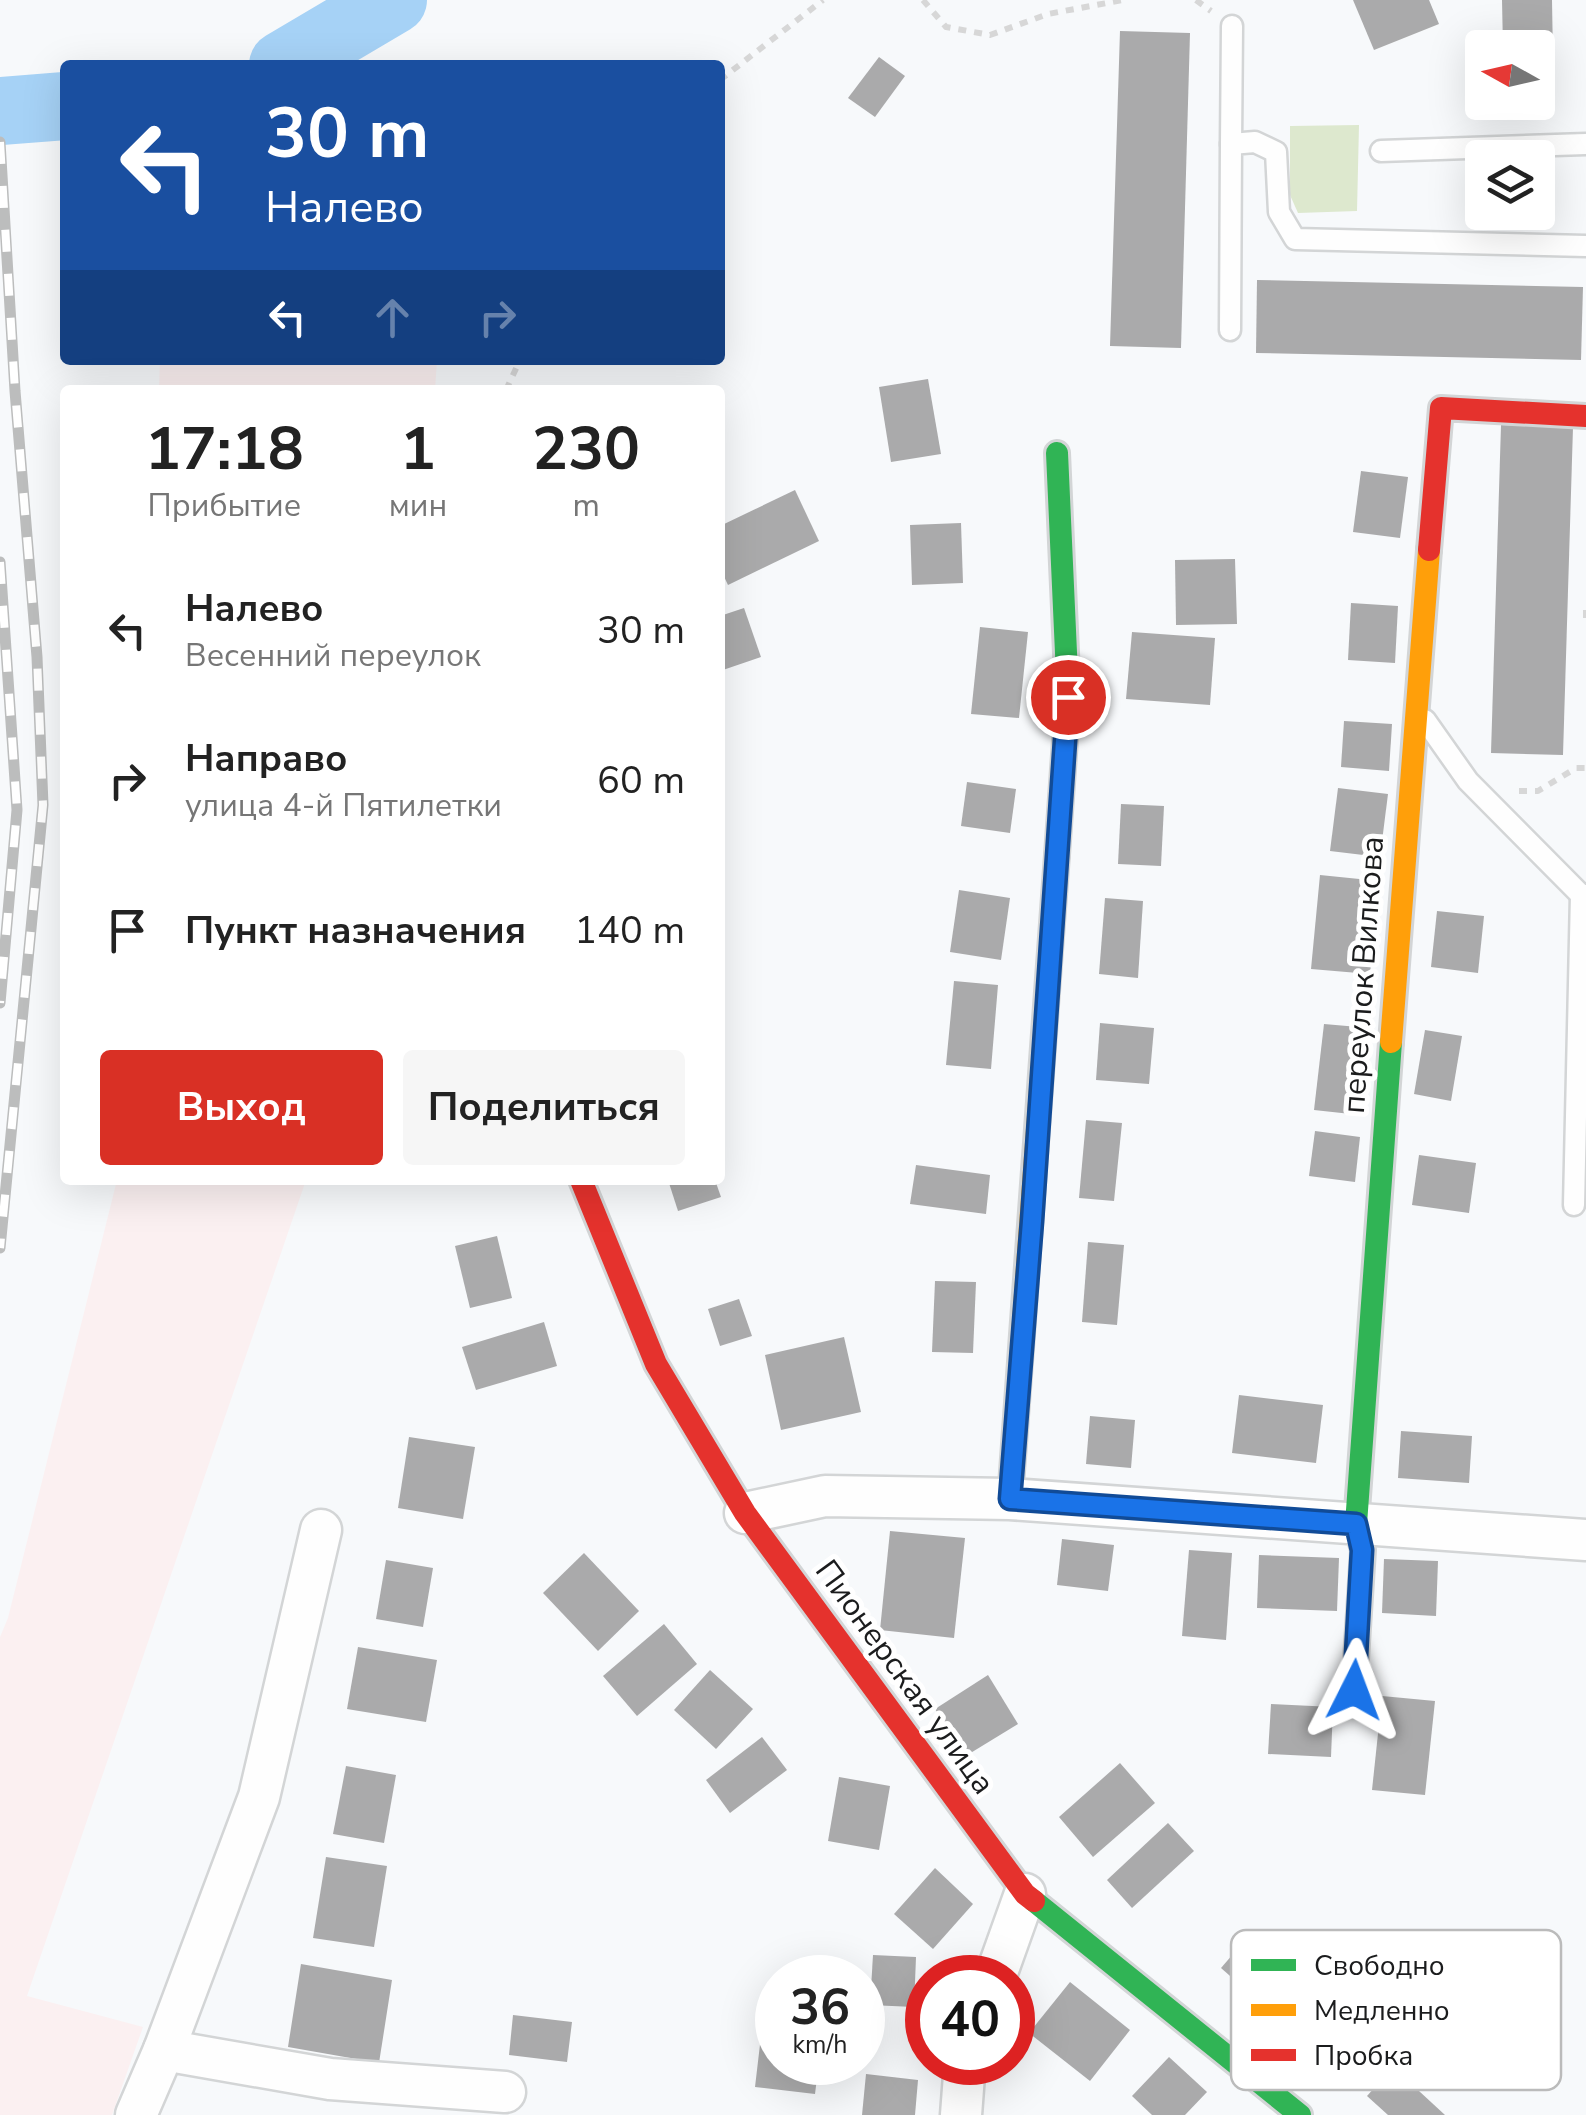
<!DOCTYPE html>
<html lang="ru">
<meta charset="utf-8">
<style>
:root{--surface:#fff;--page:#f6f6f6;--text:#222;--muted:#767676;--accent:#d93025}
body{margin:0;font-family:"Nunito Sans",sans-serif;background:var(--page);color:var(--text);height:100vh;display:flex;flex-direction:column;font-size:38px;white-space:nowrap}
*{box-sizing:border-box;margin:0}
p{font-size:32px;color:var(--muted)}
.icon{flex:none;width:55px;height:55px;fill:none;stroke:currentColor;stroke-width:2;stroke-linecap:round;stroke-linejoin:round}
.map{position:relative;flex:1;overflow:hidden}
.side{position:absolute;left:60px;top:385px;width:665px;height:800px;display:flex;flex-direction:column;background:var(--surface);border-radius:10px;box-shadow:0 10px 40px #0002}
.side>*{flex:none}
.guide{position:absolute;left:60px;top:60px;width:665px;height:305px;border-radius:10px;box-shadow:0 10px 40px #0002;background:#1a4fa0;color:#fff;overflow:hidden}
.needle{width:65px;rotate:278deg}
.tools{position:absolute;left:1465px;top:30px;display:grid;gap:20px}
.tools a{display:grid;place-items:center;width:90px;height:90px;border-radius:10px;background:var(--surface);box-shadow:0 10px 40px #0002;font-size:50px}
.speed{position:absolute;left:755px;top:1955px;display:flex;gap:20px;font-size:50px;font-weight:700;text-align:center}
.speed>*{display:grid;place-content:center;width:130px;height:130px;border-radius:50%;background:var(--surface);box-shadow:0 10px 40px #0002;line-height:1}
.speed small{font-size:25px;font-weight:400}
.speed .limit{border:15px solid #d22;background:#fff;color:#111}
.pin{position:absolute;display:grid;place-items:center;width:85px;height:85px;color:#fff;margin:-42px;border:5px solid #fff;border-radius:50%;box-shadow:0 2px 10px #0007}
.me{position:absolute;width:110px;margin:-55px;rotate:3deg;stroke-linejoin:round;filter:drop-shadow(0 0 8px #0008)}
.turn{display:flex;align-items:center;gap:35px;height:210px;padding:0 40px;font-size:45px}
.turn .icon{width:130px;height:130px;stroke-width:2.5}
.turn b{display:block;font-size:70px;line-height:85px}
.lanes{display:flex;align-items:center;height:95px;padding:0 40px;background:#0003;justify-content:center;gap:50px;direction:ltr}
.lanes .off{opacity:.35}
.eta{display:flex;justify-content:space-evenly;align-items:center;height:170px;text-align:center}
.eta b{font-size:60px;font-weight:700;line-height:70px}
.action{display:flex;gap:20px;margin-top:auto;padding:20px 40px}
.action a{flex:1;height:115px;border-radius:10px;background:var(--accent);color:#fff;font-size:40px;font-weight:700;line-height:115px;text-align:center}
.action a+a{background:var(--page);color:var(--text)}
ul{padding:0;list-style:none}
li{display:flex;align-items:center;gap:30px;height:150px;padding:0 40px}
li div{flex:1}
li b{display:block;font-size:38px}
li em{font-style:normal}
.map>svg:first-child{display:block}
.industrial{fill:#fbf0f1}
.green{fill:#dde8ce}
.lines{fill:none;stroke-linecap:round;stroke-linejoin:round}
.river{stroke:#a6d2f6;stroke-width:68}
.building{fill:#aaaaab}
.lane-casing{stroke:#d3d5d6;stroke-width:25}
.street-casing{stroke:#d3d5d6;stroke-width:45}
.fast-casing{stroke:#d3d5d6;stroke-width:28}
.slow-casing{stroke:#d3d5d6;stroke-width:28}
.jam-casing{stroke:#d3d5d6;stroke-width:28}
.path{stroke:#d7d7d7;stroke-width:6;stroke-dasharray:8 8;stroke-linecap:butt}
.lane{stroke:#fefefe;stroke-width:20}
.street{stroke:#fefefe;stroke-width:40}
.fast{stroke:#30b455;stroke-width:22}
.slow{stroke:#ff9f0a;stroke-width:22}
.jam{stroke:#e5322d;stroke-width:22}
.rail-casing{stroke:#bcbdbd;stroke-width:11}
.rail{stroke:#fff;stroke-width:8;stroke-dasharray:22;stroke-linecap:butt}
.route-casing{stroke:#114b97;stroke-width:25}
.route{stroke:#1a73e8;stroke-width:18}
.labels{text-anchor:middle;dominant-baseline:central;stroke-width:10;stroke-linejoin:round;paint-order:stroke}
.street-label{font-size:32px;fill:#1b1c1d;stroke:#fff}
.key{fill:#fff;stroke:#bbb;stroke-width:2.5}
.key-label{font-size:28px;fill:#1b1c1d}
</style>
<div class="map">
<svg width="1586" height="2115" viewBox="0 0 1586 2115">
<rect width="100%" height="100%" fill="#f7f9fb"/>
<g class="industrial">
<polygon points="160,360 437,360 435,390 159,390"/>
<polygon points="117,1180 306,1180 27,1996 143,2027 112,2115 0,2115 0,1637 8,1618"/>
</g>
<polygon class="green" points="1359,125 1357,211 1298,213 1290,195 1290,126"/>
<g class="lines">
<g class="river">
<polyline points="283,65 393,0"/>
<polyline points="0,111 65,106"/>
</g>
</g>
<g class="building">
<polygon points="1353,0 1429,0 1439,24 1374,50"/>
<polygon points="1502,0 1552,0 1553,58 1538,58 1538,48 1503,48"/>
<polygon points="1120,31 1190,33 1181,348 1110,346"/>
<polygon points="879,57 905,76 875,117 848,98"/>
<polygon points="1257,280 1583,287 1581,360 1256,353"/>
<polygon points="928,379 941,454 891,462 879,387"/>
<polygon points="1501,425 1573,427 1563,755 1491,753"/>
<polygon points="1361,471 1408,477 1400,538 1353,532"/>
<polygon points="795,490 819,541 728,585 720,568 720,526"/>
<polygon points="961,523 963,583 912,585 910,525"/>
<polygon points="1235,559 1237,624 1176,625 1175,560"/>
<polygon points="1351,603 1398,606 1395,663 1348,660"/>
<polygon points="744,608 761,657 720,671 720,616"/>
<polygon points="980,627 1028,632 1019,718 971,714"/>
<polygon points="1132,632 1215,638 1210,705 1126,699"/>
<polygon points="1344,721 1392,724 1389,771 1341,767"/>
<polygon points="967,782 1016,789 1010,833 961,826"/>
<polygon points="1338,788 1388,794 1380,857 1330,851"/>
<polygon points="1121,804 1164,806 1161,866 1118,864"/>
<polygon points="1320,875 1379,881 1370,974 1311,969"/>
<polygon points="959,890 1010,898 1001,960 950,952"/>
<polygon points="1105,898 1143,901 1138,978 1099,974"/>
<polygon points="1437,911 1484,916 1478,973 1431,967"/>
<polygon points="954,981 998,985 991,1069 946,1065"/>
<polygon points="1100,1023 1154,1028 1149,1084 1096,1080"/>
<polygon points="1324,1024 1370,1028 1360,1115 1314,1110"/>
<polygon points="1425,1030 1462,1036 1451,1101 1414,1094"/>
<polygon points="1086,1120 1122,1123 1114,1201 1079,1198"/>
<polygon points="1315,1131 1360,1137 1355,1182 1309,1176"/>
<polygon points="1419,1155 1476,1163 1469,1213 1412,1205"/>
<polygon points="916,1165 990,1175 986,1214 910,1204"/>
<polygon points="668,1180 715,1180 721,1197 678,1211"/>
<polygon points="497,1236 512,1298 470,1308 455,1246"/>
<polygon points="1088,1242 1124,1245 1117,1325 1082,1322"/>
<polygon points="935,1281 976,1282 973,1353 932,1352"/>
<polygon points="739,1299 752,1336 720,1346 708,1309"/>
<polygon points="544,1322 557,1366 476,1390 462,1347"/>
<polygon points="844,1337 861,1412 781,1430 765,1355"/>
<polygon points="1239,1395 1323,1405 1316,1463 1232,1453"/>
<polygon points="1090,1416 1135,1420 1131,1468 1086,1464"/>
<polygon points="1401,1431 1472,1436 1469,1483 1398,1478"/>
<polygon points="409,1437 475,1447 463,1519 398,1508"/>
<polygon points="890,1531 965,1538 954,1638 880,1630"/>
<polygon points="1062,1539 1114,1545 1108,1591 1057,1585"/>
<polygon points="1189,1550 1232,1553 1226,1640 1182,1636"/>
<polygon points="584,1553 639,1611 598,1651 543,1593"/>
<polygon points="1259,1555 1339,1558 1337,1611 1257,1608"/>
<polygon points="1384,1559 1438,1561 1436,1616 1382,1613"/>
<polygon points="386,1560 433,1568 423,1627 376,1619"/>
<polygon points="664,1624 697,1664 637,1716 603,1676"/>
<polygon points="358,1647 437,1660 426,1722 347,1709"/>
<polygon points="710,1670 753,1709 716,1749 674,1710"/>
<polygon points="988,1675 1018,1724 964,1757 935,1709"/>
<polygon points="1382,1696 1435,1701 1425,1795 1372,1790"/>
<polygon points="1271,1704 1333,1707 1331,1757 1268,1754"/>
<polygon points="762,1737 787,1770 730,1813 706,1780"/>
<polygon points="1120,1763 1155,1803 1093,1857 1059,1817"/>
<polygon points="346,1766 396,1775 384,1843 333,1834"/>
<polygon points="839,1777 890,1786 879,1850 828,1841"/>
<polygon points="1168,1823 1194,1851 1132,1908 1107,1880"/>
<polygon points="326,1857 387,1866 374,1947 313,1938"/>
<polygon points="935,1868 973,1904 933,1949 894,1914"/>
<polygon points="1246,1939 1288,1976 1263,2005 1221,1968"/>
<polygon points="873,1955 916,1957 914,2007 870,2005"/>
<polygon points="301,1964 392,1980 379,2063 288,2047"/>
<polygon points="1070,1982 1130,2030 1090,2081 1029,2033"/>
<polygon points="513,2015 572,2022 567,2062 509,2055"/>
<polygon points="761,2036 778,2038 778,2062 819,2062 815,2094 755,2087"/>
<polygon points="1169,2057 1207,2092 1185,2115 1152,2115 1132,2096"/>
<polygon points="1393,2067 1445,2115 1388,2115 1367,2096"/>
<polygon points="866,2074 918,2080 915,2115 862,2115"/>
</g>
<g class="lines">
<defs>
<g id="lane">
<polyline points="1231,144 1232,26"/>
<polyline points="1381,151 1586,144"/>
<polyline points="1230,330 1231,144 1255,142 1276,152 1279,212 1295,239 1586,246"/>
<polyline points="1425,720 1468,781 1581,895 1586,895"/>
<polyline points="1574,1205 1581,895"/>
</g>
<g id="street">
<polyline points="745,1513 825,1496 1010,1499 1586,1540"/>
<polyline points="995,1978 1025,1894"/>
<polyline points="164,2050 259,1797 321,1530"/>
<polyline points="136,2115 164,2050 330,2079 505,2092"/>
<polyline points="961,2115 965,2062"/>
</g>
<g id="fast">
<polyline points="1057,453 1068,697 1057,855"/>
<polyline points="1354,1690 1363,1550 1356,1524 1391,1042"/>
<polyline points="1034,1901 1300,2115"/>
</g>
<g id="slow">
<polyline points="1391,1042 1429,550"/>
<polyline points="1010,1499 1057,855"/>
</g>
<g id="jam">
<polyline points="1429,550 1441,408 1586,416"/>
<polyline points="581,1180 656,1364 745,1513 1025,1894 1034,1901"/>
</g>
</defs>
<use href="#lane" class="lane-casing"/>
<use href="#street" class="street-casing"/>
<use href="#fast" class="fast-casing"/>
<use href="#slow" class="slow-casing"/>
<use href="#jam" class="jam-casing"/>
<g class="path">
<polyline points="923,0 946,27 990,35 1048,14 1123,0"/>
<polyline points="1196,0 1211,11"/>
<polyline points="720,80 823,0"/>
<polyline points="506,390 520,360"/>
<polyline points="1586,610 1586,620"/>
<polyline points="1519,791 1538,791 1576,768 1586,768"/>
</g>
<use href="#lane" class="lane"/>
<use href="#street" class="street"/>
<use href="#fast" class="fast"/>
<use href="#slow" class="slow"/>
<use href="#jam" class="jam"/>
<defs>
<g id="rail">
<polyline points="0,142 15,391 37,657 43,805 0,1248"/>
<polyline points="0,562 17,810 0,1003"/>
</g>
</defs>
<use href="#rail" class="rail-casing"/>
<use href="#rail" class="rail"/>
</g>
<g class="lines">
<defs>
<polyline id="route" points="1068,697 1032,1221 1010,1499 1356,1524 1362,1550 1354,1690"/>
</defs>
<use href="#route" class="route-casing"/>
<use href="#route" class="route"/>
</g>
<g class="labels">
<g class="street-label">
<text transform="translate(1363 975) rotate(-86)">переулок Вилкова</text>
<text transform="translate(905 1677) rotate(54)">Пионерская улица</text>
</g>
</g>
<rect x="1231" y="1930" width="330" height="160" rx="15" class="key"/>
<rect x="1251" y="1959" width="45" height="12" fill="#30b455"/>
<rect x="1251" y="2004" width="45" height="12" fill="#ff9f0a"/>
<rect x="1251" y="2049" width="45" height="12" fill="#e5322d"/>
<g class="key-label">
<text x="1314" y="1975">Свободно</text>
<text x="1314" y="2020">Медленно</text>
<text x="1314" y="2065">Пробка</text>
</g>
</svg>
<div class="tools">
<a><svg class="needle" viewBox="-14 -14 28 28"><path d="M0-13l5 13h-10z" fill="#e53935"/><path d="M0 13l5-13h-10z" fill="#767676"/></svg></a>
<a><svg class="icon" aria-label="layers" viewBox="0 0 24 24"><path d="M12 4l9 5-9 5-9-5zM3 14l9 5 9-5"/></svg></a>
</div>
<div class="speed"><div>36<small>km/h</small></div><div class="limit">40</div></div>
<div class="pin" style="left:1068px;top:697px;background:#d93025"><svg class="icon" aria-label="arrive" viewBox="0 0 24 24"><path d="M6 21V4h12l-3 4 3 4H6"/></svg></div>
<svg class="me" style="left:1354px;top:1690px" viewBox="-20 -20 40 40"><path d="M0-17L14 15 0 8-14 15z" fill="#1a73e8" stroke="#fff" stroke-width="4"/></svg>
<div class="guide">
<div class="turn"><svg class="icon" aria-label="left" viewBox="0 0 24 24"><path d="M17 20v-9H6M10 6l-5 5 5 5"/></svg><div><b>30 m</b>Налево</div></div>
<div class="lanes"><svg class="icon" aria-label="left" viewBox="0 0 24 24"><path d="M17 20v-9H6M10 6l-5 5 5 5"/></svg><svg class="icon off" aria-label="ahead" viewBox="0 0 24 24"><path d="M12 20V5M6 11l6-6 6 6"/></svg><svg class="icon off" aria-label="right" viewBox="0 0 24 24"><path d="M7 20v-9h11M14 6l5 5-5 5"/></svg></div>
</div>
<section class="side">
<div class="eta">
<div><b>17:18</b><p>Прибытие</p></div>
<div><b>1</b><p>мин</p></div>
<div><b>230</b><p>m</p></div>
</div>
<ul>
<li><svg class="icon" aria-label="left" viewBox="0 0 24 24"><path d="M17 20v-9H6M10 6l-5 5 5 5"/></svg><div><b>Налево</b><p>Весенний переулок</p></div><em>30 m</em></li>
<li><svg class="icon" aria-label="right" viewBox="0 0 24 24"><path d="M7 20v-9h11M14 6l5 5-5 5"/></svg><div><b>Направо</b><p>улица 4-й Пятилетки</p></div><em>60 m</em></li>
<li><svg class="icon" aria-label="arrive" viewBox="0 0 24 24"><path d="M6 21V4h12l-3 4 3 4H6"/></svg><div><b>Пункт назначения</b></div><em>140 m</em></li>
</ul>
<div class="action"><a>Выход</a><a>Поделиться</a></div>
</section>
</div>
